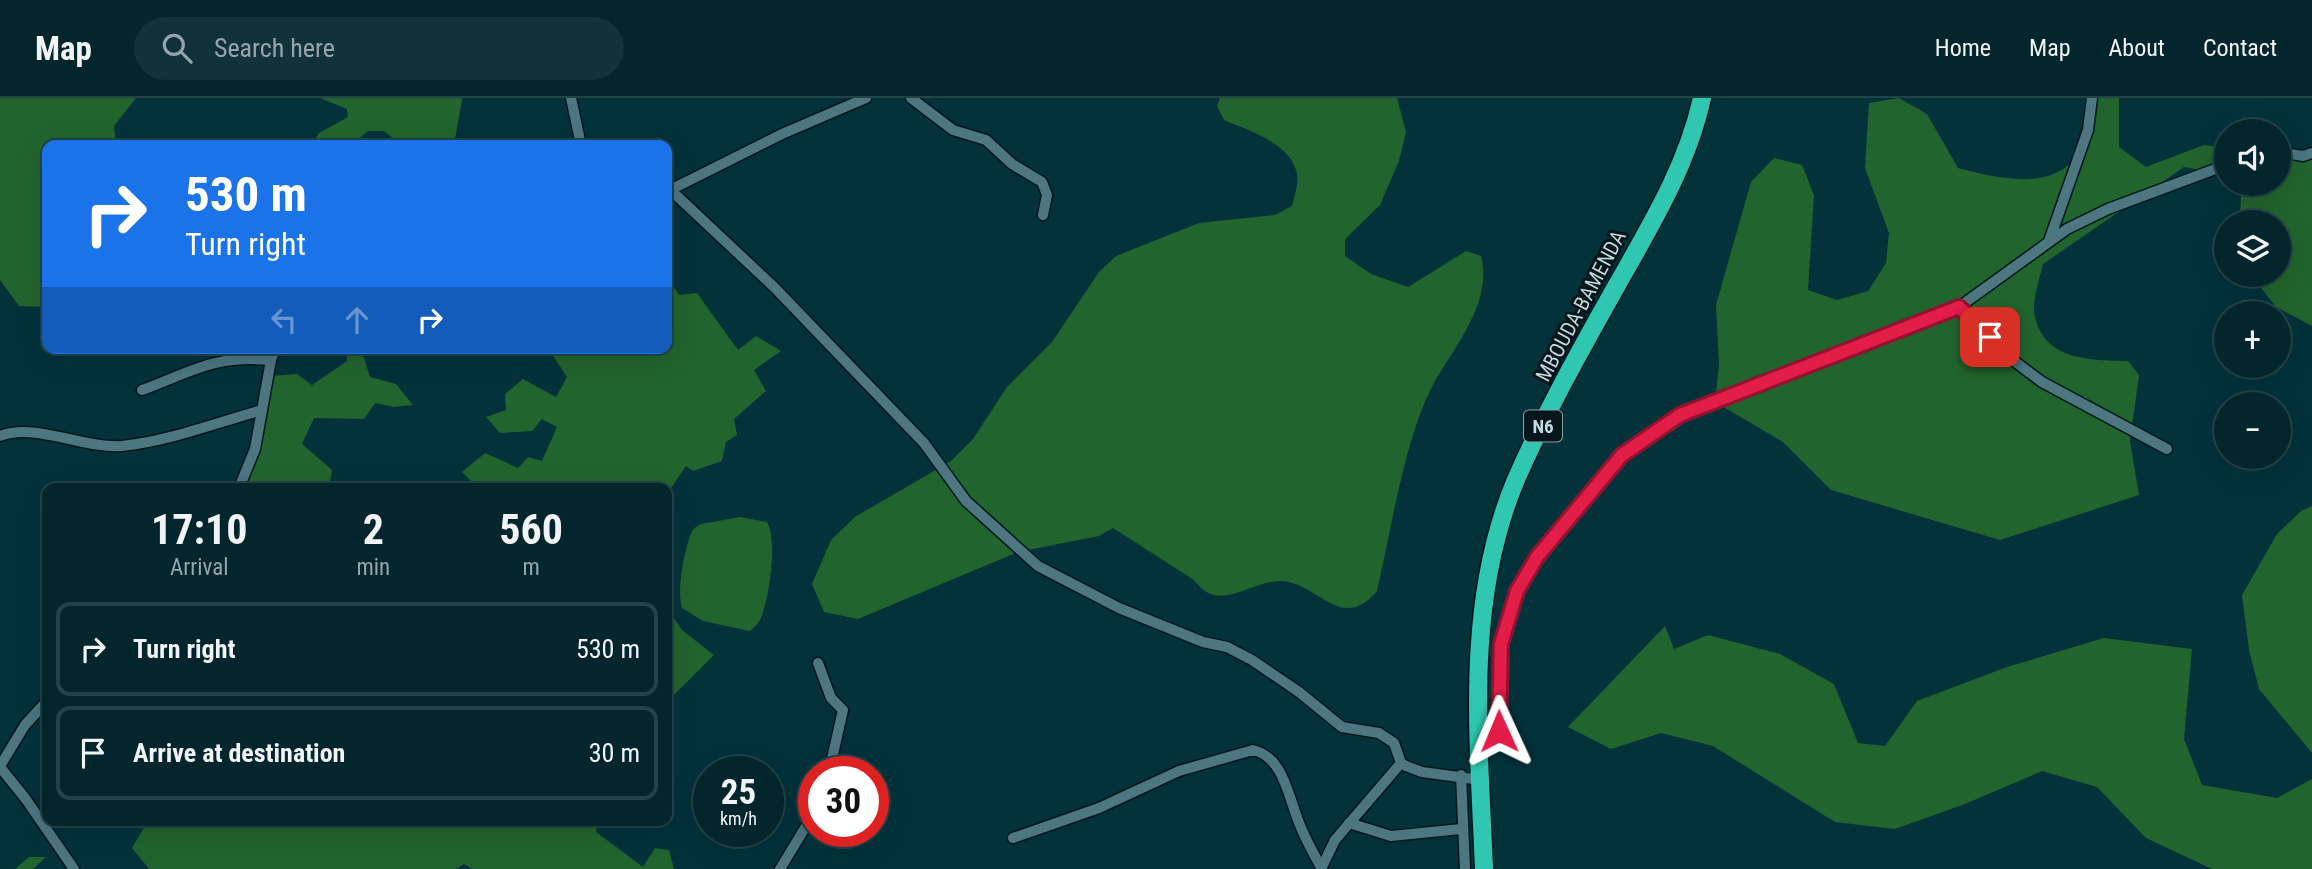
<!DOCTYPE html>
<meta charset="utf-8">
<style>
:root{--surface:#02262c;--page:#103238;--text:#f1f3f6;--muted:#96a5a9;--line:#234348}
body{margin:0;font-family:"Roboto Condensed",sans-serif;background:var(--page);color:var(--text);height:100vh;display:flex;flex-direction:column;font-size:26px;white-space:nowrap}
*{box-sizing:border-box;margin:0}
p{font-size:23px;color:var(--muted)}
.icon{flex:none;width:38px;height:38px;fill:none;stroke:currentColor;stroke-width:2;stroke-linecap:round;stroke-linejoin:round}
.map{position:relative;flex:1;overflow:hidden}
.panel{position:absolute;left:42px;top:385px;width:630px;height:343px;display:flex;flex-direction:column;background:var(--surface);border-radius:14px;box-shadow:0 7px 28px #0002,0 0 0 2px var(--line)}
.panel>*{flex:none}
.hud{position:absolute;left:42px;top:42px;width:630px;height:214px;border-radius:14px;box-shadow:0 7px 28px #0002,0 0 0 2px var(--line);background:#1a73e8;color:#fff;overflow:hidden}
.buttons{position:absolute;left:2214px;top:21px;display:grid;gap:14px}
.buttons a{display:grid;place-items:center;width:77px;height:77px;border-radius:50%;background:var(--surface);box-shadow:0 7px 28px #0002,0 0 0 2px var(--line);font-size:35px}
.speed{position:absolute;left:693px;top:658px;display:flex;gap:14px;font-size:35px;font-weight:700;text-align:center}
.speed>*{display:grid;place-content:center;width:91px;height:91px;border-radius:50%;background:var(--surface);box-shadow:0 7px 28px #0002,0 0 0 2px var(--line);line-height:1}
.speed small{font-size:18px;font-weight:400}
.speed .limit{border:10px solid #d22;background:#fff;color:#111}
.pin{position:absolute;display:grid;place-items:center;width:60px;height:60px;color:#fff;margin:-30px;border-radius:14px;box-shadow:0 4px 10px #0006}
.me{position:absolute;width:77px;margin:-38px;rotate:359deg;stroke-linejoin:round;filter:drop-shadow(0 0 5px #0008)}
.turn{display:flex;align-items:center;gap:24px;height:147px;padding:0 28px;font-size:32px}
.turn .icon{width:91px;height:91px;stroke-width:2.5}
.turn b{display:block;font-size:49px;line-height:60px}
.lanes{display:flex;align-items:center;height:66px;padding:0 28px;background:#0003;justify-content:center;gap:35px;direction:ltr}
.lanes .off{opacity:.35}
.eta{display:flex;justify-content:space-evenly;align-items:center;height:119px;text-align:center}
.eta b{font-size:42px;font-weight:700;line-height:49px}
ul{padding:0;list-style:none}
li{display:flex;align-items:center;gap:21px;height:94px;margin:0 14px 10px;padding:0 14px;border:4px solid var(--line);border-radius:14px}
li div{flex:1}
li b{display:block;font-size:26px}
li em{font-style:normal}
header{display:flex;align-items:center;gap:42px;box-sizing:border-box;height:98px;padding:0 35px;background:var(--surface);border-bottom:2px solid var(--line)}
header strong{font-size:33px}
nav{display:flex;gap:38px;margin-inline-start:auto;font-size:24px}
.search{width:490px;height:63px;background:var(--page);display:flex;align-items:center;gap:18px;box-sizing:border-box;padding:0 24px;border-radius:38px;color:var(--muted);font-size:26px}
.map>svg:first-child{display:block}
.green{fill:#22642d}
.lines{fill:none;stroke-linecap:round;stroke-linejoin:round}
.street-casing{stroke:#03171c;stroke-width:13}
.highway-casing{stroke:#03171c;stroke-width:21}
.street{stroke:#4c7680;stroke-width:10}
.highway{stroke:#2fc7b1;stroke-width:18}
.route-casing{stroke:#92132f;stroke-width:18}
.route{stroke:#e11d48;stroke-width:12}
.labels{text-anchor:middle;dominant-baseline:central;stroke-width:6;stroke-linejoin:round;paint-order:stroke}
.shield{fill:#06171b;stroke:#8a9fa4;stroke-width:2}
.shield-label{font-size:19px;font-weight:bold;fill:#c3d9df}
.street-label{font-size:21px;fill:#c3d9df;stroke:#06171b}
</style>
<header>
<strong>Map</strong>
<div class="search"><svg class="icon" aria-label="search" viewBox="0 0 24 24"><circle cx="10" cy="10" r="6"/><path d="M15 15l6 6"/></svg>Search here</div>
<nav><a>Home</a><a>Map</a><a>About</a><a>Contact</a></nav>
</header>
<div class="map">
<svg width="2312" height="771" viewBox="0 0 2312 771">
<rect width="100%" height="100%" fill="#03323b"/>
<g class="green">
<polygon points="0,0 136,0 114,28 116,47 47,47 47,209 19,208 0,182"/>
<polygon points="320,0 462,0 462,2 455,41 448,47 402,47 384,33 368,33 351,47 311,47 319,35 348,19 347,11"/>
<path d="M1220 0H1397L1406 34 1399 63 1380 107 1345 141V158L1371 176 1408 189 1466 153 1481 158C1493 204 1455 248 1434 285 1405 338 1391 433 1377 493 1340 537 1317 482 1279 483 1246 485 1219 516 1194 482L1113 430 1099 438 1018 454 858 521 824 514 812 486 831 442 855 419 951 363 973 341 1007 289 1052 244 1099 174 1116 158 1199 125 1275 117 1292 108C1294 99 1299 85 1297 76 1292 46 1248 32 1224 22L1217 8Z"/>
<path d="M1899 0 1927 16 1958 70C1997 80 2054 95 2080 54 2088 40 2089 16 2092 0H2119V49L2146 69 2204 47 2226 50V79L2217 71 2207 73 2184 69 2043 166C2040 180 2031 205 2035 219 2045 263 2091 262 2128 263L2139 277 2130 343 2139 397 2000 442 1831 392 1783 344 1715 304 1719 267 1716 207 1751 84 1774 60 1802 67 1814 97 1808 192 1837 202 1868 193 1886 165 1889 135 1865 70 1869 5Z"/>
<polygon points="2279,55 2312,62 2312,228 2276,209 2251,177 2278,177 2278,124 2240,124 2241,93 2234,86 2278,86"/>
<polygon points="667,178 679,197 697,195 738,252 756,238 781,253 754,272 766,293 734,321 737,337 726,344 722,363 693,373 686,368 667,396 667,390 478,390 462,374 485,355 518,370 528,359 542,363 557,329 542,321 532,333 500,335 486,319 506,312 505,296 523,281 556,299 567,279 548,250 667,250"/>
<polygon points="346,250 361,250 370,279 396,286 413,307 394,309 375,305 364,321 314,320 302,346 332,372 329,390 240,390 270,278 297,276 312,287 347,263"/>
<polygon points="2312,408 2312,655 2259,591 2249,552 2242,497 2277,436 2301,413"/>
<path d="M740 419 767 424C778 443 769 500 761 520 759 525 754 529 750 533L703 523 682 510C676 493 685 447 693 431L701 426Z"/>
<polygon points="667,510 682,532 714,557 673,598 667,598"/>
<polygon points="1665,528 1674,551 1708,537 1780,556 1834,586 1858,645 1885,648 1917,603 2007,569 2104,540 2192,551 2184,641 2202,687 2277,700 2312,681 2312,771 2212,771 2146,740 2097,689 2042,673 1965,706 1895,731 1835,724 1713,648 1661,635 1611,651 1568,629"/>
<polygon points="148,723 598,723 596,734 643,769 655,750 669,752 674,771 472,771 464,766 456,771 149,771 132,750"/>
<polygon points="29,759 46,759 33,771 15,771"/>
</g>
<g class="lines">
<defs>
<g id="street">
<polyline points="571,0 581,47"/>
<polyline points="911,0 953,32 986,42 1012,66 1042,84 1047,97 1043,117"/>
<polyline points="2278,54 2303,58 2312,55"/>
<polyline points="667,93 677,98 774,189 924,345 966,403 1038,468 1119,510 1203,544 1227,549 1252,562 1299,594 1342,629 1379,635 1394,645 1401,665 1406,668 1422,674 1481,682"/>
<polyline points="668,93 782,36 866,0"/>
<polyline points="2049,143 2088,32 2092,0"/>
<polyline points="1959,209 2006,257 2042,284 2167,351"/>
<path d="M142 292C193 273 214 257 271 262"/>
<path d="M0 338C34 324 84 351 122 348 169 343 216 325 262 312"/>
<polyline points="239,390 255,351 271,262 273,256 281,250"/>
<polyline points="818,565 831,600 843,612 829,674"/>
<polyline points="1480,661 1496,643 1498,633 1501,546 1517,493 1537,459 1600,382 1636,345 1680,317 1959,209 2067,131 2108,111 2226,67"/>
<polyline points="0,668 25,627 47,603"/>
<polyline points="0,669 25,700 74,771"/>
<polyline points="1461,677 1465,771"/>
<polyline points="1349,725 1391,738 1461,731"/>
<path d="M1013 740 1099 710 1179 673 1253 652C1283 659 1288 697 1298 722 1304 739 1313 755 1322 771"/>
<polyline points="780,771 814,715"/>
<polyline points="1321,771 1335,742 1401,665"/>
</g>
<path id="highway" d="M1484 771C1479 642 1464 507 1515 384 1544 317 1581 251 1617 187 1651 127 1687 68 1702 0"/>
</defs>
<use href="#street" class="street-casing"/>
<use href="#highway" class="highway-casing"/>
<use href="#street" class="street"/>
<use href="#highway" class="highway"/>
</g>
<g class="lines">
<defs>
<polyline id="route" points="1499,633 1501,546 1517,493 1537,459 1622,357 1680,317 1959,209 1990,239"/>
</defs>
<use href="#route" class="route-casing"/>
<use href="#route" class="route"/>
</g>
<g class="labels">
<rect class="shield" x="1524" y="312.5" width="38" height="31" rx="5"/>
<g class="shield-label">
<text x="1543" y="328">N6</text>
</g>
<g class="street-label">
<text transform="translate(1581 208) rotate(-62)">MBOUDA-BAMENDA</text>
</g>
</g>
</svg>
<div class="buttons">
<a><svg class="icon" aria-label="sound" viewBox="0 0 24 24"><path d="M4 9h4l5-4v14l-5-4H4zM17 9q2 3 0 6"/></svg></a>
<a><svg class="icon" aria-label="layers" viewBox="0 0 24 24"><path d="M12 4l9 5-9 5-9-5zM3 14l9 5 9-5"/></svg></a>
<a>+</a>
<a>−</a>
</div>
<div class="speed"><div>25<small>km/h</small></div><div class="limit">30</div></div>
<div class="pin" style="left:1990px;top:239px;background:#d93025"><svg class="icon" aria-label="arrive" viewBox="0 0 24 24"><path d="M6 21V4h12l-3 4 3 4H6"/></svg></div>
<svg class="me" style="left:1499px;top:633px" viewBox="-20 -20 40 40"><path d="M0-17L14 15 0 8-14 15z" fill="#e11d48" stroke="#fff" stroke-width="4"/></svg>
<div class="hud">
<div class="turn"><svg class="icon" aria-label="right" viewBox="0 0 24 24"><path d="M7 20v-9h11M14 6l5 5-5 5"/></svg><div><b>530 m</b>Turn right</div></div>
<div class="lanes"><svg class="icon off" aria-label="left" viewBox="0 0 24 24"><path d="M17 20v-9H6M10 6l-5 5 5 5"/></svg><svg class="icon off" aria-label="ahead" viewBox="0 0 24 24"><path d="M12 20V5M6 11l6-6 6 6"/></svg><svg class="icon" aria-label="right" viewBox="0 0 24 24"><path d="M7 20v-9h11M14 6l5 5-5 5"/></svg></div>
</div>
<section class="panel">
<div class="eta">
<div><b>17:10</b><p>Arrival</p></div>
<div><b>2</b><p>min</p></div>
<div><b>560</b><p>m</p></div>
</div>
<ul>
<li><svg class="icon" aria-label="right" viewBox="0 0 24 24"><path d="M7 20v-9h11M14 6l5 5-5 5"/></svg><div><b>Turn right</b></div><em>530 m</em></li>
<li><svg class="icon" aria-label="arrive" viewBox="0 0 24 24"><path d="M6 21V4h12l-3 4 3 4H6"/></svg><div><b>Arrive at destination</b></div><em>30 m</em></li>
</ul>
</section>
</div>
